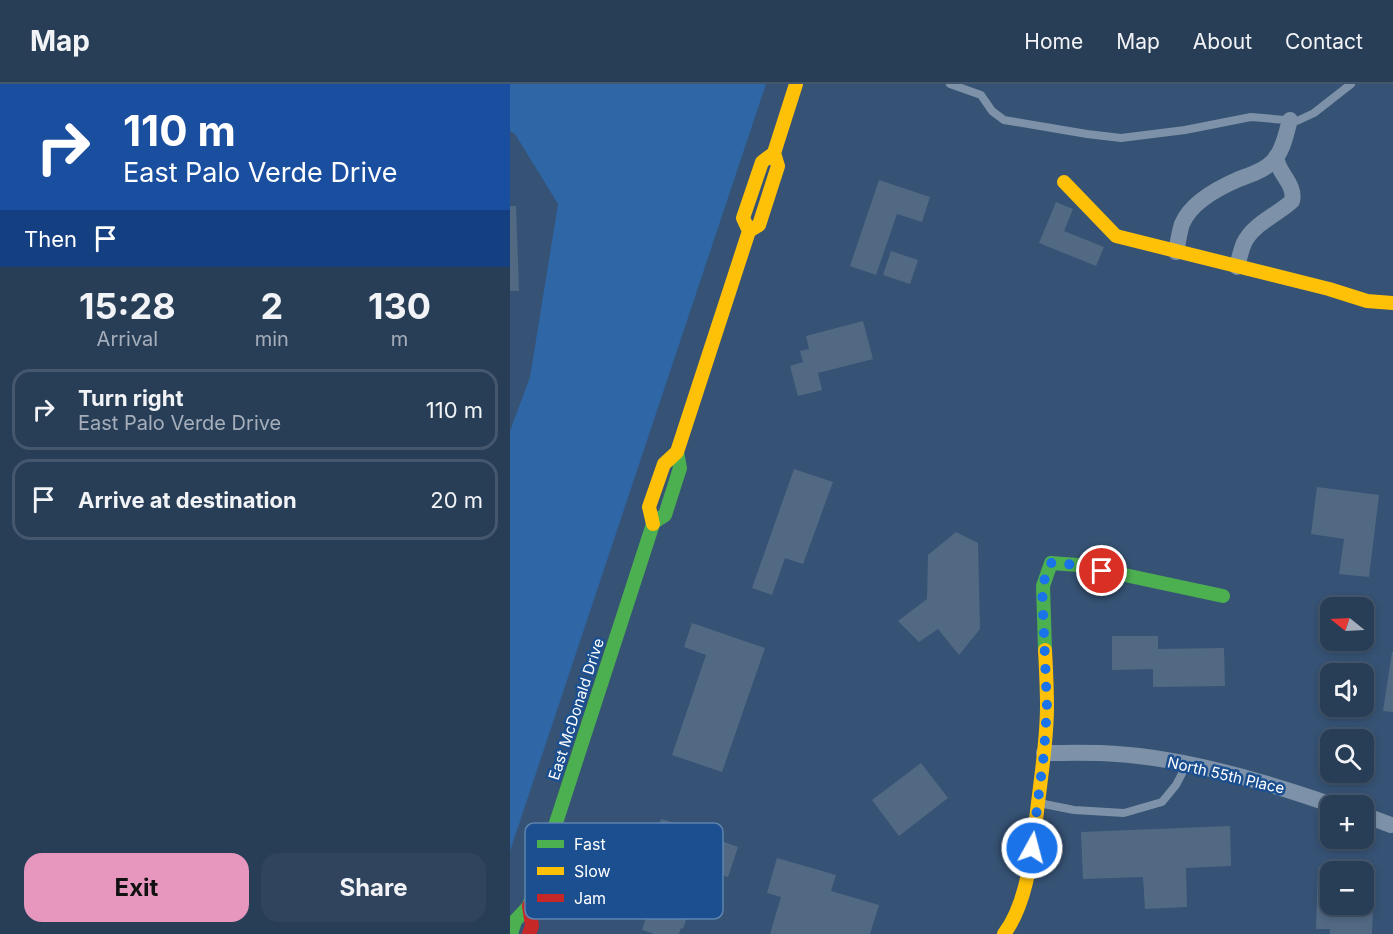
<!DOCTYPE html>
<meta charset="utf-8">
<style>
:root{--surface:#283e57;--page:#30455d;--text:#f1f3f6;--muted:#a5aeba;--line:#44576d;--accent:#e797bd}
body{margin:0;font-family:Inter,sans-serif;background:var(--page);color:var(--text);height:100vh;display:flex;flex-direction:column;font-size:22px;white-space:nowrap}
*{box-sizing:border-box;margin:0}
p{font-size:20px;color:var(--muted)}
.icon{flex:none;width:33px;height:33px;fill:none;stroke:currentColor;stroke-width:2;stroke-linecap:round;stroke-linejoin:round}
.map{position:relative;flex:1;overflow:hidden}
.details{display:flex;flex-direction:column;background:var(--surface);width:510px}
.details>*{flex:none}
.hud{background:#1a4fa0;color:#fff;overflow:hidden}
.needle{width:39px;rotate:288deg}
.buttons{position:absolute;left:810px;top:513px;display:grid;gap:12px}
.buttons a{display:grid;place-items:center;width:54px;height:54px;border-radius:12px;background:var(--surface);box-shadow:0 3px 9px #0003,0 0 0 2px var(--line);font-size:30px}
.pin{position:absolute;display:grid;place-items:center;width:51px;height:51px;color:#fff;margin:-26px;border:3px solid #fff;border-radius:50%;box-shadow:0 2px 6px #0007}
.me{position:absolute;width:66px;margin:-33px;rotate:7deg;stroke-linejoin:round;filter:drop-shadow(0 0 4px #0008)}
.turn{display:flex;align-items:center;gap:21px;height:126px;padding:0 24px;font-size:27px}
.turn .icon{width:78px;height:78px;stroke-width:2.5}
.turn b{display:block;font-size:42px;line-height:51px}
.then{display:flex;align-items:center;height:57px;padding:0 24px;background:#0003;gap:12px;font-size:22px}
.eta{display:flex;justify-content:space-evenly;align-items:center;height:102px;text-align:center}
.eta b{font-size:36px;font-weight:700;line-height:42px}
.button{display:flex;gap:12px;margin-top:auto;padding:12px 24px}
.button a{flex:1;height:69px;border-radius:18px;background:var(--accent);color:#111;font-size:24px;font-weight:700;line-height:69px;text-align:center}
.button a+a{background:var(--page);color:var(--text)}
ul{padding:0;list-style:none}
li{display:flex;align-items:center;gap:18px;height:81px;margin:0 12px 9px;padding:0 12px;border:3px solid var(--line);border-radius:18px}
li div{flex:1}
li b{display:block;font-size:22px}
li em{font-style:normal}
header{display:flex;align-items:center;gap:36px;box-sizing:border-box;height:84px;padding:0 30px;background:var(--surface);border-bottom:2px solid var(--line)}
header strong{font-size:28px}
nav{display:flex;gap:33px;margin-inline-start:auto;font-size:21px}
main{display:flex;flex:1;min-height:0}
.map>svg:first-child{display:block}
.green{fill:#2f66a5}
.building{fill:#526984}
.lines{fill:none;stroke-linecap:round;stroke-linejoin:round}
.lane{stroke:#7d92a8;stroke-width:8}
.street{stroke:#7d92a8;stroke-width:16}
.fast{stroke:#4caf50;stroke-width:14}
.slow{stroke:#ffc107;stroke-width:14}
.jam{stroke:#c62828;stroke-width:14}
.route{stroke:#1a73e8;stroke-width:10;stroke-dasharray:0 18}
.labels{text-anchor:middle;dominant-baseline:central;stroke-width:5;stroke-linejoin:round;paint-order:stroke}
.street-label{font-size:15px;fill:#fff;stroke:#1b4f8f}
.key{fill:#1b4f8f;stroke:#5f84b1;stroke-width:1.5}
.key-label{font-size:16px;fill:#fff}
</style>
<header>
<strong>Map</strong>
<nav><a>Home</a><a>Map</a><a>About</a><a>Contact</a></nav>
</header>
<main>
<section class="details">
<div class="hud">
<div class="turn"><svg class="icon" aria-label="right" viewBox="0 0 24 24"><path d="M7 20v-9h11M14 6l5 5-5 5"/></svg><div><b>110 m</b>East Palo Verde Drive</div></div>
<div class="then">Then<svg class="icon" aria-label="arrive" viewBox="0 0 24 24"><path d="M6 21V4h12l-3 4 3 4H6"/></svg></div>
</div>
<div class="eta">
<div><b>15:28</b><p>Arrival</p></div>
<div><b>2</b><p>min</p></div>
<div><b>130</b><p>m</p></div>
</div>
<ul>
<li><svg class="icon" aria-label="right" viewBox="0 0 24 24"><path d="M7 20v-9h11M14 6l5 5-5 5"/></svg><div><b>Turn right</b><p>East Palo Verde Drive</p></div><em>110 m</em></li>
<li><svg class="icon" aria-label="arrive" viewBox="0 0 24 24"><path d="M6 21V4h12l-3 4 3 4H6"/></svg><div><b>Arrive at destination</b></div><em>20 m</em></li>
</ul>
<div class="button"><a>Exit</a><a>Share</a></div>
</section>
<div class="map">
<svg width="883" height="850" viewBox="0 0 883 850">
<rect width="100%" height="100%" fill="#365274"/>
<polygon class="green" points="0,0 256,0 0,767 0,347 20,293 48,120 5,50 0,47"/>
<g class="building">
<polygon points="369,96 420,113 412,138 387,130 366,191 340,182"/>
<polygon points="546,118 563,125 554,147 594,163 586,182 529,159"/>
<polygon points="0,122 6,122 9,207 0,207"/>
<polygon points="381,167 408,176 400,200 373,191"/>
<polygon points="353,237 363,275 308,289 312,306 288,312 280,282 293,278 290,267 299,265 296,252"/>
<polygon points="284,385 323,398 293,480 275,474 262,511 242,504"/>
<polygon points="807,403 869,411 859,493 829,490 834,455 801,450"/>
<polygon points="446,448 468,459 470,545 449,571 428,545 409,558 388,537 417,515 418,471"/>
<polygon points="182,539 255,564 212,688 162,671 196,571 174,563"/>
<polygon points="602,552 648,552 648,565 714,564 715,602 643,603 643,585 602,586"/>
<polygon points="882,568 883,568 883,628 873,627"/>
<polygon points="411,679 438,714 389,752 362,716"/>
<polygon points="151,735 168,740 160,766 180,773 176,785 196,792 190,811 185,809 173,845 171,844 169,850 144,850 132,846 154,778 139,773"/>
<polygon points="720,742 721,782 676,784 677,823 635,825 633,793 573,795 571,748"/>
<polygon points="209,756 228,763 218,793 198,787"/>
<polygon points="267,774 326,791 321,807 369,821 360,850 260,850 271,813 257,809"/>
<polygon points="808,783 832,783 832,788 820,788 820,820 854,820 854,804 864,804 862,850 820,850 820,845 806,845"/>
</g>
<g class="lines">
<g class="lane">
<polyline points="440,0 471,11 482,27 494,36 577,50 611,54 675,46 741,33 787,37 804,29 841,0"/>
<polyline points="529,719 564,726 614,729 652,718 666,701 677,680"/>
</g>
<g class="street">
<path d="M666 168C668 159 669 149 672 140 681 118 708 104 729 95 742 90 756 86 765 75 774 64 776 49 780 36"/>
<path d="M727 183C729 175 731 166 734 159 743 140 767 131 782 117 786 100 768 90 766 73"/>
<path d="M534 669C558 669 583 668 607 670 679 675 757 698 825 722"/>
<polyline points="854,731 881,741"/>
</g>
<g class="fast">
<polyline points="144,438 155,431 170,384 167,368"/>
<polyline points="535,566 533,502 541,479 568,481 713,512"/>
<polyline points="1,850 5,837 19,822 143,440"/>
</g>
<g class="slow">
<polyline points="554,98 606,152 819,205 857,217 883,219"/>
<polyline points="239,147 249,141 268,82 264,69"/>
<polyline points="143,440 139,423 154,380 167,368 239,147 233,134 252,78 264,69 286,0"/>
<path d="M494 850C517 819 521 773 526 736 530 698 537 660 537 622 537 603 536 585 535 566"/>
</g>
<polyline class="jam" points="19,822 22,842 19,850"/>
</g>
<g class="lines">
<polyline class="route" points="522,764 534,669 537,623 532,502 541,479 568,481 592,487"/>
</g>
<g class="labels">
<g class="street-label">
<text transform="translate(66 625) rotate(-72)">East McDonald Drive</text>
<text transform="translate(716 691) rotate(13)">North 55th Place</text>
</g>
</g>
<rect x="15" y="739" width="198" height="96" rx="9" class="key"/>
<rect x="27" y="756" width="27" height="8" fill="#4caf50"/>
<rect x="27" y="783" width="27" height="8" fill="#ffc107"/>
<rect x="27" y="810" width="27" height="8" fill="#c62828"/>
<g class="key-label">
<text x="64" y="766">Fast</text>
<text x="64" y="793">Slow</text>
<text x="64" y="820">Jam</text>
</g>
</svg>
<div class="buttons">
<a><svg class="needle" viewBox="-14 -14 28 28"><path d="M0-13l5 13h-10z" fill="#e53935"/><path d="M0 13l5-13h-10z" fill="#a5aeba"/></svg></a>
<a><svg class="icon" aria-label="sound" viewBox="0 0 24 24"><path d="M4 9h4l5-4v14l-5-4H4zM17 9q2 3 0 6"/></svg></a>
<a><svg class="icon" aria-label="search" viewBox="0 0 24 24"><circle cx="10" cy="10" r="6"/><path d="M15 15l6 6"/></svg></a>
<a>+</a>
<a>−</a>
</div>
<div class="pin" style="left:592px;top:487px;background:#d93025"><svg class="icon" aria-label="arrive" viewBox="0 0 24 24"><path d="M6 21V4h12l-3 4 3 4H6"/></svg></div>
<svg class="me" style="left:522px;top:764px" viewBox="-20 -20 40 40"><circle r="17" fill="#1a73e8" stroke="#fff" stroke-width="3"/><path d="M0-11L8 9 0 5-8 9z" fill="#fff"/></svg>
</div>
</main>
